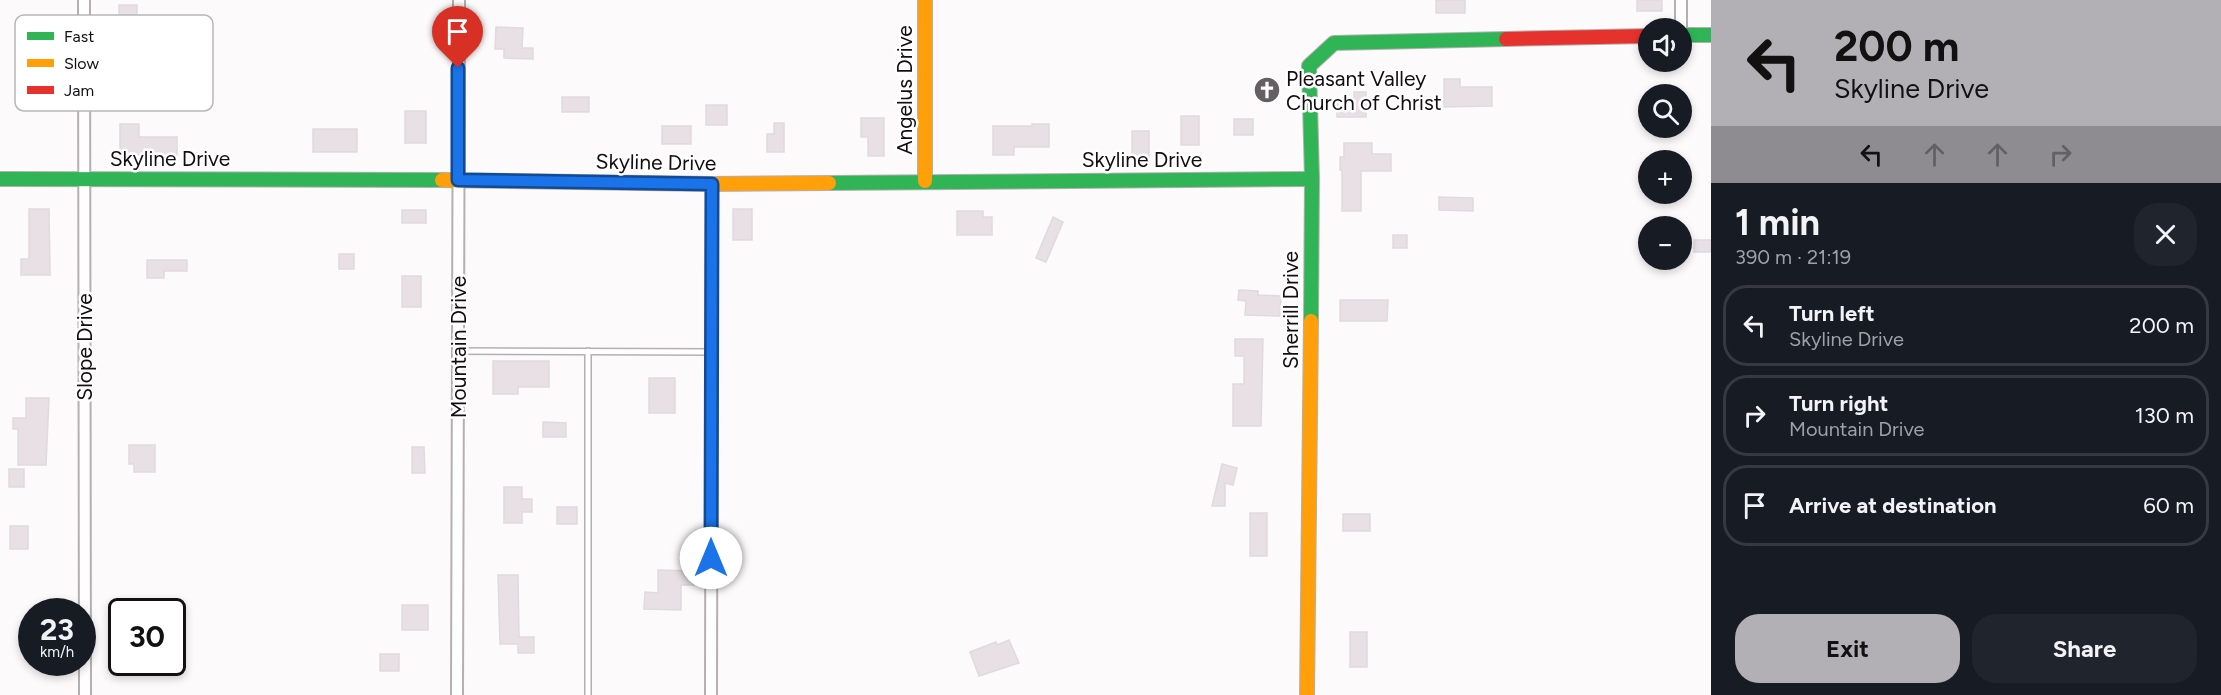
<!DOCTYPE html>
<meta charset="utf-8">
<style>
:root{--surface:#171b24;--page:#20242c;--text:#f1f3f6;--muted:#9ea1a6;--line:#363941;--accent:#b2b0b4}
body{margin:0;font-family:Figtree,sans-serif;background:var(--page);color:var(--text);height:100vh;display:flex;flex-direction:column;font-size:22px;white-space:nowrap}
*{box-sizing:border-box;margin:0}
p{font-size:20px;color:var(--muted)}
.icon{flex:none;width:33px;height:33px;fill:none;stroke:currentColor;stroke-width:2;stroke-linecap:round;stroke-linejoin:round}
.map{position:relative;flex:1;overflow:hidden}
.sheet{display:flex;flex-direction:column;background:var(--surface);width:510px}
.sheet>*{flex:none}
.guide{background:#b2b0b4;color:#111;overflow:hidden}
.tools{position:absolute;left:1638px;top:18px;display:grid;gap:12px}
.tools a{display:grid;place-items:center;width:54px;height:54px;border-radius:50%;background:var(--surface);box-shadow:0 3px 9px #0003;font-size:30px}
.speed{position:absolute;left:18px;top:598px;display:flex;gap:12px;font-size:30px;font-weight:700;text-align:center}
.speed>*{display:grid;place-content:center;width:78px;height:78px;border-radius:50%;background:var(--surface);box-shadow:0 3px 9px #0003;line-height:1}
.speed small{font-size:15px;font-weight:400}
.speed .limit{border:3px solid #111;border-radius:9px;background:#fff;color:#111}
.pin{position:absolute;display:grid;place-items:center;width:51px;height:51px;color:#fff;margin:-62px -26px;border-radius:50% 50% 50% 0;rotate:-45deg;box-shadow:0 0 6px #0007}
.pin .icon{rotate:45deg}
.me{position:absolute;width:66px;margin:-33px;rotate:0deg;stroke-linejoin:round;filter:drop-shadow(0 0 4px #0008)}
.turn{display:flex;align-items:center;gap:21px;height:126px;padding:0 24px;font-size:27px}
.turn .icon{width:78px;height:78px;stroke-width:2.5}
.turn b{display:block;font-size:42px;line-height:51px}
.lanes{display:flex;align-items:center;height:57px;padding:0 24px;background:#0003;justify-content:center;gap:30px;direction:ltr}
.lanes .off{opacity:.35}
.round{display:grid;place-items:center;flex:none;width:63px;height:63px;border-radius:24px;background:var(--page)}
.summary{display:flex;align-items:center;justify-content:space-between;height:102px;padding:0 24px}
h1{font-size:36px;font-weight:700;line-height:45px}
.cta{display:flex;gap:12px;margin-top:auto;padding:12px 24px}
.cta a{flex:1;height:69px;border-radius:24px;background:var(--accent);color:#111;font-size:24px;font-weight:700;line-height:69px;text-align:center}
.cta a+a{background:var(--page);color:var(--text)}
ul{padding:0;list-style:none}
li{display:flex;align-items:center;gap:18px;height:81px;margin:0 12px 9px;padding:0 12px;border:3px solid var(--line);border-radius:24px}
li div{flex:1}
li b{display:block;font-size:22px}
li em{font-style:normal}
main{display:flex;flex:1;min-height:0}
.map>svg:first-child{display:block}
.building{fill:#e8e0e5;stroke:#dfdadd;stroke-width:1.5}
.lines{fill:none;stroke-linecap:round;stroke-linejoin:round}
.lane-casing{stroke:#b4b0b2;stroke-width:8}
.street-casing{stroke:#b4b0b2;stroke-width:14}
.fast-casing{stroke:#b4b0b2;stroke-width:16}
.slow-casing{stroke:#b4b0b2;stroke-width:16}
.jam-casing{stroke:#b4b0b2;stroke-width:16}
.lane{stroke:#fffefe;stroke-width:5}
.street{stroke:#fffefe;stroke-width:10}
.fast{stroke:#30b455;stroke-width:14}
.slow{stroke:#ff9f0a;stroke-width:14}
.jam{stroke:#e5322d;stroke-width:14}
.route-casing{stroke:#114b97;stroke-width:15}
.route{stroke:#1a73e8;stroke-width:10}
.labels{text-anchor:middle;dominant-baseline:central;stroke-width:5;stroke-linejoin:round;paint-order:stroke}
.poi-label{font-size:21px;fill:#130c11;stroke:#fff;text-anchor:start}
.street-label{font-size:21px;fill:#130c11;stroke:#fff}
.key{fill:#fff;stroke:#b8b6b8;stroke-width:1.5}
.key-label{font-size:16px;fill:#130c11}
</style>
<main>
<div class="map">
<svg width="1711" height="695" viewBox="0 0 1711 695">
<rect width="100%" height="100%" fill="#fcfafb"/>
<g class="building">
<rect x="1436" y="0" width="29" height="13"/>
<rect x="1637" y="0" width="25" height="11"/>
<polygon points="119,5 137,5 137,30 144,30 144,40 119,40"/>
<polygon points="496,27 523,28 522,48 533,48 533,59 504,58 504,49 495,49"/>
<polygon points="1444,79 1460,79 1460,87 1492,87 1492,106 1444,107"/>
<polygon points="1354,92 1366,92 1366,117 1337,117 1337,102 1354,102"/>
<rect x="562" y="97" width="27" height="15"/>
<rect x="706" y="105" width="21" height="20"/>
<rect x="405" y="111" width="21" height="32"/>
<rect x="1181" y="116" width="18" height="29"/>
<polygon points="861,118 884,118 884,156 868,156 868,137 861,137"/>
<rect x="1234" y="119" width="19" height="16"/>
<polygon points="774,123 784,123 784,152 767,152 767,134 774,134"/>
<polygon points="120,124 139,124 139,137 177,137 177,155 120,155"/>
<polygon points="1032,124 1049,124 1049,147 1014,147 1014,155 993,155 993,126 1032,126"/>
<rect x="662" y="126" width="29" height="18"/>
<rect x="313" y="129" width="44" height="23"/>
<rect x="1132" y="131" width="17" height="27"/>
<polygon points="1344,143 1372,143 1372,154 1391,154 1391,171 1361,171 1361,211 1342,211 1342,170 1340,170 1340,157 1344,157"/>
<polygon points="1439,197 1473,198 1473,211 1439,210"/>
<polygon points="29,209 49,209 50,275 21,275 21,259 29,259"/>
<rect x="733" y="209" width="19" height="31"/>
<rect x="402" y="210" width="24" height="13"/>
<polygon points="957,211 983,211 983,217 992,217 992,235 957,235"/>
<polygon points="1053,217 1063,222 1046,262 1036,258"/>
<rect x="1393" y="235" width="14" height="13"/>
<rect x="1694" y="240" width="17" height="12"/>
<rect x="339" y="254" width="15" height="15"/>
<polygon points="147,260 187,260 187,271 164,271 164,278 147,278"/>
<rect x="402" y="276" width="19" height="31"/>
<polygon points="1239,290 1258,291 1258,295 1281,296 1280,316 1245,315 1246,301 1238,300"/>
<polygon points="1340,300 1388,300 1387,321 1340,321"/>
<polygon points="1235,339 1263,339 1261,426 1233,426 1233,384 1244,384 1244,356 1235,356"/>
<polygon points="493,361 549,361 549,387 518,387 518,394 493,394"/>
<rect x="649" y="378" width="26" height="35"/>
<polygon points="26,398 49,398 46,465 18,465 18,429 13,429 13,418 26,418"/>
<polygon points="543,422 566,423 566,437 543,437"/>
<polygon points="129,445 155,445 155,472 134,472 134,464 129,464"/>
<polygon points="412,447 424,447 425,473 412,473"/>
<polygon points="1222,464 1237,468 1233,485 1225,483 1225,506 1212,506"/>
<rect x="9" y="469" width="15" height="18"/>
<polygon points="504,487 522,487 522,499 532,499 532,512 522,512 522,523 504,523"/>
<rect x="557" y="507" width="20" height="17"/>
<rect x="1250" y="513" width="17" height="43"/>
<rect x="1343" y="514" width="27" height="17"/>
<rect x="10" y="526" width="18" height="23"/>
<polygon points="658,570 694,571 694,585 681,585 681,610 644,609 645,592 658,593"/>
<polygon points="498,575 518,575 519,637 534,637 534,653 518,653 518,644 500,644"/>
<rect x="402" y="605" width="26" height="25"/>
<rect x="1350" y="632" width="17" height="35"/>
<polygon points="1009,640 1019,663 979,676 970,652 996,642 997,645"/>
<rect x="380" y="654" width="19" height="17"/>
</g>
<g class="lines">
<defs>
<g id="lane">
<polyline points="458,351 712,352"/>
<polyline points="588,351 588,695"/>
</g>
<g id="street">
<polyline points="84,0 85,695"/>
<polyline points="1681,0 1681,28"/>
<polyline points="457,695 459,0"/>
<polyline points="711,695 712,184"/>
</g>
<g id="fast">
<polyline points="1682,35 1711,35"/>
<polyline points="0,179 442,180"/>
<polyline points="829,183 1312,179"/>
<polyline points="1311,321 1312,179 1309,66 1334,43 1506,39"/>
</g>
<g id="slow">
<polyline points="925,0 925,181"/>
<polyline points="442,180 712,184 829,183"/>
<polyline points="1307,695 1311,321"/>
</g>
<polyline id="jam" points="1506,39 1648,36"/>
</defs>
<use href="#lane" class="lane-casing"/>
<use href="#street" class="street-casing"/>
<use href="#fast" class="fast-casing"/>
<use href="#slow" class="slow-casing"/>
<use href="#jam" class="jam-casing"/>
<use href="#lane" class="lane"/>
<use href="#street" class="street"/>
<use href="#fast" class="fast"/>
<use href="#slow" class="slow"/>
<use href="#jam" class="jam"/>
</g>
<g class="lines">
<defs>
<polyline id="route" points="458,68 458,180 712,184 711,558"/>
</defs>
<use href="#route" class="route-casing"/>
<use href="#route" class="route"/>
</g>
<defs>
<symbol id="church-disc" viewBox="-11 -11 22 22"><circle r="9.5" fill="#655f63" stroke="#fff"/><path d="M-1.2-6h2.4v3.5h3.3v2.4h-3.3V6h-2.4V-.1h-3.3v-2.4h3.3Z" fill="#fff"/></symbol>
</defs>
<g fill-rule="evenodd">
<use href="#church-disc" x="1252" y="75" width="30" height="30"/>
</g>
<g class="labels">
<g class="poi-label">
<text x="1286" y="78">Pleasant Valley<tspan x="1286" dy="24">Church of Christ</tspan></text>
</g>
<g class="street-label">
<text transform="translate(904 90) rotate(-90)">Angelus Drive</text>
<text x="170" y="158">Skyline Drive</text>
<text x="1142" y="159">Skyline Drive</text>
<text transform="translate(656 162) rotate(1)">Skyline Drive</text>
<text transform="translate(1290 310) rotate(-90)">Sherrill Drive</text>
<text transform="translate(84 347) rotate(-90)">Slope Drive</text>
<text transform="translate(458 347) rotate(-90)">Mountain Drive</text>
</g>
</g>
<rect x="15" y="15" width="198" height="96" rx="9" class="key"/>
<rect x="27" y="32" width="27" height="8" fill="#30b455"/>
<rect x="27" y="59" width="27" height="8" fill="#ff9f0a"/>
<rect x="27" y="86" width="27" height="8" fill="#e5322d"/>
<g class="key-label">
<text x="64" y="42">Fast</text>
<text x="64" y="69">Slow</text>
<text x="64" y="96">Jam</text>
</g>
</svg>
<div class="tools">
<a><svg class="icon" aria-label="sound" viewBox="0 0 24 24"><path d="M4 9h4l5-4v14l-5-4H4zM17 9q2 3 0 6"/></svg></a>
<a><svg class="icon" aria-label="search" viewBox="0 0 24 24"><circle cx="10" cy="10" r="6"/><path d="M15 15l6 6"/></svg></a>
<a>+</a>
<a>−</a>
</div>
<div class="speed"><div>23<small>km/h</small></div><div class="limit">30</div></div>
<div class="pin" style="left:458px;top:68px;background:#d93025"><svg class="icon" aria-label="arrive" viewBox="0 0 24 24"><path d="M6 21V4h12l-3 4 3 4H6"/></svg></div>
<svg class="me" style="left:711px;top:558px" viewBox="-20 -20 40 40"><circle r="19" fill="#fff"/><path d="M0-13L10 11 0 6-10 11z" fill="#1a73e8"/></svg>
</div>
<section class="sheet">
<div class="guide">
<div class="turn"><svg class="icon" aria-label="left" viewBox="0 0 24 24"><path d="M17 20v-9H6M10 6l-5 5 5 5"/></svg><div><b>200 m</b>Skyline Drive</div></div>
<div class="lanes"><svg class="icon" aria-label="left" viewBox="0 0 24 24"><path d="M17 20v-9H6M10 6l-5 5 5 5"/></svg><svg class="icon off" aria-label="ahead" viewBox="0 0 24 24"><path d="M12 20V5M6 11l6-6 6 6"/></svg><svg class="icon off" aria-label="ahead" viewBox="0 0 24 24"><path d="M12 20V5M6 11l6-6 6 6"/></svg><svg class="icon off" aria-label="right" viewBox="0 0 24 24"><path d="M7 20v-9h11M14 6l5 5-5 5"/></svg></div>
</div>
<div class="summary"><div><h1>1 min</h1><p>390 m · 21:19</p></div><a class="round"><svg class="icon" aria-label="close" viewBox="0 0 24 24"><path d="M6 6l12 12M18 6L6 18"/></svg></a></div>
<ul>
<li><svg class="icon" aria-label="left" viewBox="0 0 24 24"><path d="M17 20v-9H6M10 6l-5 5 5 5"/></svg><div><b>Turn left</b><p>Skyline Drive</p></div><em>200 m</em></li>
<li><svg class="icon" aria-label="right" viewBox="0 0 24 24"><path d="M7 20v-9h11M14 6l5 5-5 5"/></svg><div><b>Turn right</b><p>Mountain Drive</p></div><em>130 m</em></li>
<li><svg class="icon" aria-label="arrive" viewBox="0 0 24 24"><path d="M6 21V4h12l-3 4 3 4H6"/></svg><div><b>Arrive at destination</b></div><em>60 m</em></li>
</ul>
<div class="cta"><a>Exit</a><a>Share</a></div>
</section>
</main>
